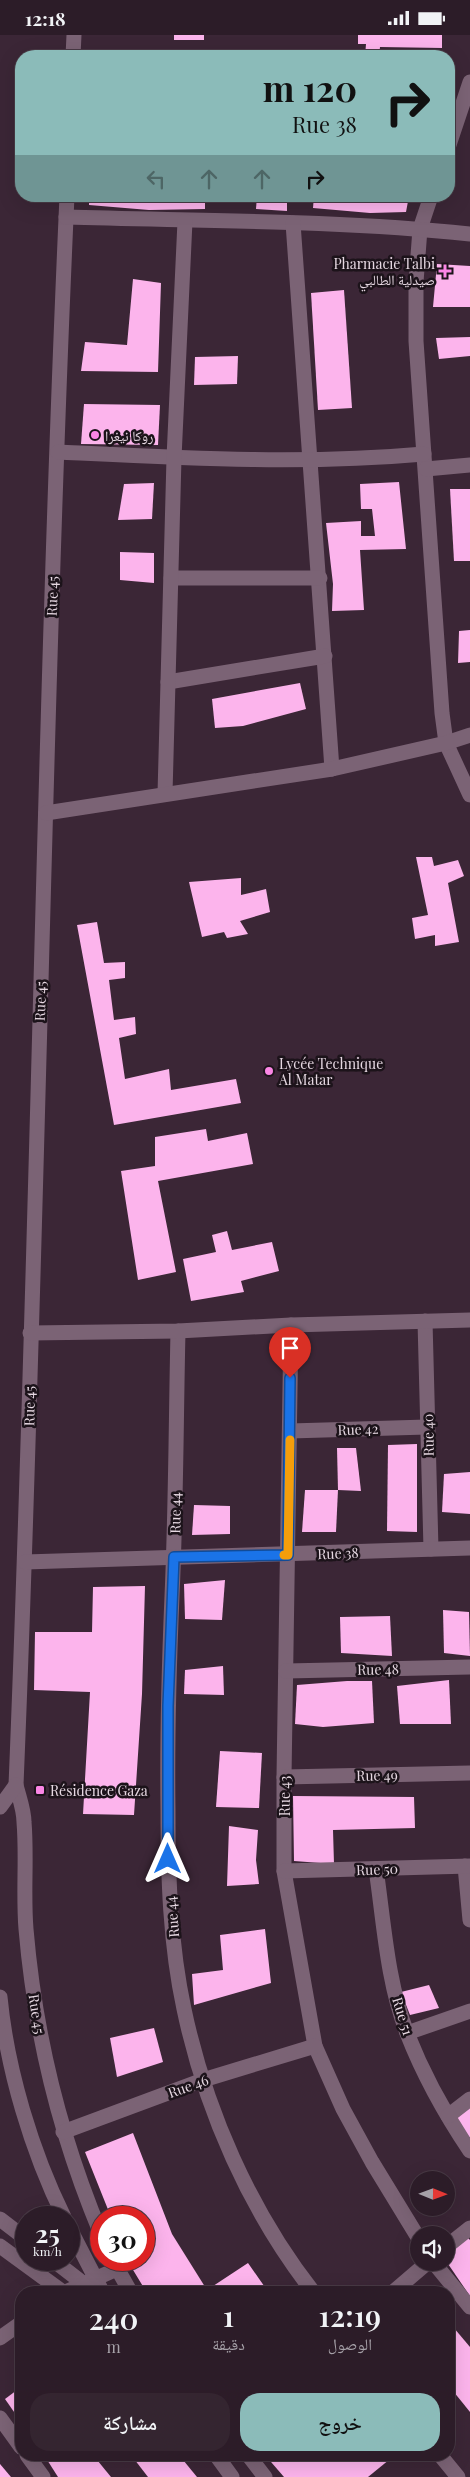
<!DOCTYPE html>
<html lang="ar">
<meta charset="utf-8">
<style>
:root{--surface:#2c1c28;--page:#342530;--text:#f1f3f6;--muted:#a6a1a8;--line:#483a45;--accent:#8bbbb9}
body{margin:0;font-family:"Playfair Display","Noto Naskh Arabic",serif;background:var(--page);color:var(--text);direction:rtl;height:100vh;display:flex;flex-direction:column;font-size:19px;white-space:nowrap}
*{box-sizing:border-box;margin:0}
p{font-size:16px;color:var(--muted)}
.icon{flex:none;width:28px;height:28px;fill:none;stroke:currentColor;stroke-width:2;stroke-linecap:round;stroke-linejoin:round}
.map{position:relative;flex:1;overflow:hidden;direction:ltr}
.sheet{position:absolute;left:15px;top:2251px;width:440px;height:175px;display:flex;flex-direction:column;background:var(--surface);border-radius:20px;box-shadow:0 5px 20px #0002,0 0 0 1px var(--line);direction:rtl}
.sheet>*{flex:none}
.top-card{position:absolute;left:15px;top:15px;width:440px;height:152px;border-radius:20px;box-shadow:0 5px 20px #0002,0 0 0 1px var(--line);direction:rtl;background:#8bbbb9;color:#111;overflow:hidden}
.needle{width:32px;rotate:91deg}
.fabs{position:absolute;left:410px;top:2136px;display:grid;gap:10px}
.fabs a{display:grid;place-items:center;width:45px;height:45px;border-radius:50%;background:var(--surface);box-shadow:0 5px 20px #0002,0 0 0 1px var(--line);font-size:25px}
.speed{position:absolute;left:15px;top:2171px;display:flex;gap:10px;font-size:25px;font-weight:700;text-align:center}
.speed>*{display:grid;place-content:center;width:65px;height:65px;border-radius:50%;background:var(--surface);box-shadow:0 5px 20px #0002,0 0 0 1px var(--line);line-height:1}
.speed small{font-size:12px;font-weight:400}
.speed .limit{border:8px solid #d22;background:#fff;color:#111}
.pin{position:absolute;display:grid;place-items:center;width:42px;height:42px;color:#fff;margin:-51px -21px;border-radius:50% 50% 50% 0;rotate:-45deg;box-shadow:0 0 5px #0007}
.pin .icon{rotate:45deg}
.me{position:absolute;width:55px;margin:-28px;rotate:0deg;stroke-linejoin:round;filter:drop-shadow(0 0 4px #0008)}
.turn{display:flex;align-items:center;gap:18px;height:105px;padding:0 15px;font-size:22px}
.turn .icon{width:65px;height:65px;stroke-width:2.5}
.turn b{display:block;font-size:35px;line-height:42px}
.lanes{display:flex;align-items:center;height:48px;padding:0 15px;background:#0003;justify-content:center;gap:25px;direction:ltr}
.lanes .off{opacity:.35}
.eta{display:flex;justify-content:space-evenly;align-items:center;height:85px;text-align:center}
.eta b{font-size:30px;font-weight:600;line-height:35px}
.action{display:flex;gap:10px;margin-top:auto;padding:10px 15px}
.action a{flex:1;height:58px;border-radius:20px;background:var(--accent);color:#111;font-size:20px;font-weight:600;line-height:58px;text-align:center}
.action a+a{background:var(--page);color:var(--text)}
.status{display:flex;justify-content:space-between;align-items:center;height:35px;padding:0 25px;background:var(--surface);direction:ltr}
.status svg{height:14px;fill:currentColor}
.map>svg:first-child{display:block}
.building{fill:#fcb4ec}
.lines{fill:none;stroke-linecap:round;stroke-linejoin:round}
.minor{stroke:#7b6375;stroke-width:15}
.route-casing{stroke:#114b97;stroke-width:12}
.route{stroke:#1a73e8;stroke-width:9}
.slow{stroke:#f59e0b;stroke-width:9}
.poi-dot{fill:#fb86e5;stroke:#1c131a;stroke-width:2}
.labels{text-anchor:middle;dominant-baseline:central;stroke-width:5;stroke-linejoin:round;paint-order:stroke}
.poi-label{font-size:14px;fill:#e6d8e2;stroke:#1c131a;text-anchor:start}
.street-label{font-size:14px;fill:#e6d8e2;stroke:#1c131a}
</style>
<div class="status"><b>12:18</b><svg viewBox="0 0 49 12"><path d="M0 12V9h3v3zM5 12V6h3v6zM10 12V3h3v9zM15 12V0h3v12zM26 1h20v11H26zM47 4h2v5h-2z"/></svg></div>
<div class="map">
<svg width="470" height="2442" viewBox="0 0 470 2442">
<rect width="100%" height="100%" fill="#3b2636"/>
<g class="building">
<rect x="174" y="0" width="30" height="5"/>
<polygon points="358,0 442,0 442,13 380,12 379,21 365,21 366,9 358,9"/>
<polygon points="89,161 205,161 205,174 149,175 89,170"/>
<polygon points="257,161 287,161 287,176 256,174"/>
<polygon points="314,161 409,161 406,177 370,178 313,173"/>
<polygon points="437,229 470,231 470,272 433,272"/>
<polygon points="133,244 161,248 158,337 81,336 85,307 127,310"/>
<polygon points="344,255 352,373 318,375 311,258"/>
<polygon points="470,302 470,321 439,324 436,303"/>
<polygon points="238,321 237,349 194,350 195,322"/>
<polygon points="84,369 160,370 158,410 81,409"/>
<polygon points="399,447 406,514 360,515 364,575 332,576 333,549 326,488 361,486 361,501 375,501 372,474 361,474 360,449"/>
<polygon points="154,448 152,484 118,485 124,449"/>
<polygon points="450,454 470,454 470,526 454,526"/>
<polygon points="120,517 154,518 154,548 120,545"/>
<polygon points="470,595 470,627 458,628 459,596"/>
<polygon points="300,648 306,674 243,691 215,693 212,664"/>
<polygon points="416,822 432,822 434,831 458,825 464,841 448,848 459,907 435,911 435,900 415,904 412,883 428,880"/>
<polygon points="241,843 241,860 266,854 270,877 240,886 248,899 227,903 224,897 202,902 189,847"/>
<polygon points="97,887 104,928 125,927 125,943 109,945 114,985 135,982 136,999 119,1003 125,1044 169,1034 171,1055 236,1044 241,1068 114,1090 77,890"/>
<polygon points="206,1094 208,1106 247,1098 253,1129 158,1146 176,1237 138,1245 121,1136 155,1131 155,1102"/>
<polygon points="227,1196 232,1215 272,1207 279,1236 241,1246 244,1257 191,1266 183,1224 216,1217 212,1200"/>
<polygon points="417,1409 417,1497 387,1496 388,1410"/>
<polygon points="337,1413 356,1413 361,1456 338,1455"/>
<polygon points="470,1437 470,1479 442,1477 444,1439"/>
<polygon points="305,1455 338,1455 336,1497 302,1497"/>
<polygon points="194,1470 230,1471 230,1499 192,1500"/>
<polygon points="225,1545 222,1585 185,1584 184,1549"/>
<polygon points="145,1551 142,1659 134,1780 83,1779 90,1657 34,1655 35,1597 92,1597 93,1552"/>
<polygon points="443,1575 469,1577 470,1621 444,1618"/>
<polygon points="390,1581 392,1621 341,1618 340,1582"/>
<polygon points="223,1631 224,1660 184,1659 185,1635"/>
<polygon points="449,1645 451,1689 400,1689 397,1651"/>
<polygon points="347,1646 372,1646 374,1688 323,1692 295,1689 297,1650"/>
<polygon points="220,1716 262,1718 259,1773 216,1772"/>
<polygon points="293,1761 414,1762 415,1793 333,1795 334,1829 294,1826"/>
<polygon points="229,1791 258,1795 256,1825 259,1849 227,1851"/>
<polygon points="265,1894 271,1948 194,1970 192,1939 223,1935 220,1900"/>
<polygon points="429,1950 439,1973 410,1980 401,1957"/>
<polygon points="154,1993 163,2027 117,2042 110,2003"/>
<polygon points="470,2068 470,2102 466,2105 454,2085"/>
<polygon points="133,2098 172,2199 207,2255 248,2228 269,2258 147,2258 127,2225 144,2225 144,2182 111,2182 85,2117"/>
<polygon points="467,2202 470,2205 470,2261 446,2226 446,2217"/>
<polygon points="454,2293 470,2312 470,2377 449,2351 449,2297"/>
<polygon points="21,2352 21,2387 5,2364"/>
<polygon points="44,2420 93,2420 111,2442 58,2442"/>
<polygon points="131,2420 179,2420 197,2442 148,2442"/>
<polygon points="265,2420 395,2420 368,2442 284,2442"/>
<polygon points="0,2429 11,2442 0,2442"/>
</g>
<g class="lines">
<g class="minor">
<polyline points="73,21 74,0"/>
<polyline points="449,110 470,47"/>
<path d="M67 161C43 691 38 1221 16 1750 19 1762 24 1775 24 1787 27 1822 23 1858 26 1894 35 2000 60 2101 101 2199"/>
<polyline points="431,161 420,194 416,247 416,306 442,678 446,708 470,760"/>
<path d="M66 182C200 186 336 185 470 199"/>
<polyline points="293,188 332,734"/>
<path d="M58 417C181 423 301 430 424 419"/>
<polyline points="426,434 470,430"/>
<polyline points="171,543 320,543"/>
<polyline points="168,647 325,621"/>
<polyline points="165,759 174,423 185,186"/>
<polyline points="46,778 332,734 446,708 470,700"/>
<polyline points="425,1286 431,1514"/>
<polyline points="291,1290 284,1742 284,1836 315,2011 343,2074 372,2127 419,2204"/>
<path d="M178 1296C176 1384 176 1473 172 1561 169 1632 167 1704 168 1775 168 1842 170 1909 184 1974 205 2074 250 2177 314 2258"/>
<polyline points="30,1298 178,1296 291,1290 470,1285"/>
<polyline points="290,1396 427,1392"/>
<polyline points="25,1527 470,1513"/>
<polyline points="286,1636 470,1632"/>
<polyline points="284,1742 470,1738"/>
<polyline points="0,1772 16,1750"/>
<polyline points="465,1831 470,1885"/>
<path d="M376 1834C384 1888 387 1946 407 1998 423 2039 445 2079 470 2116"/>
<polyline points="284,1836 470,1831"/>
<path d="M0 1962C7 2035 32 2117 64 2182"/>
<polyline points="407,1998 470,1976"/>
<polyline points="448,2081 470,2064"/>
<polyline points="63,2097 203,2045 315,2011"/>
<polyline points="0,2184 26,2204"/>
<polyline points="69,2192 103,2258"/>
<polyline points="0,2211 63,2257"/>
<polyline points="446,2212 470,2193"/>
<polyline points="53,2225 84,2249"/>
<polyline points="113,2226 131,2258"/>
<polyline points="434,2228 470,2272"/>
<polyline points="63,2258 117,2234"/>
<polyline points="392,2258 427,2228"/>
<polyline points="0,2303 21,2288"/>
<polyline points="0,2383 21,2412"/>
<polyline points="27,2420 43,2442"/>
<polyline points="216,2420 232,2442"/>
<polyline points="248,2420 265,2442"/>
<polyline points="440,2420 458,2442"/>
</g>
</g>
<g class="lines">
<defs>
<polyline id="route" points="168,1824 168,1671 174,1522 288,1520 290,1343"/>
</defs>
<use href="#route" class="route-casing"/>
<use href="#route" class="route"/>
<polyline class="slow" points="284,1520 288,1520 290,1405"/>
</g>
<g class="poi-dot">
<path d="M442.5 228.5h5v5h5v5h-5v5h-5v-5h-5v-5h5z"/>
<circle cx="95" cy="400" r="5"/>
<circle cx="269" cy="1036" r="5"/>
<rect x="35" y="1750" width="10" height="10" rx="2.5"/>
</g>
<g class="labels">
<g class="poi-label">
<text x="435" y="228" text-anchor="end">Pharmacie Talbi<tspan x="435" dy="16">صيدلية الطالبي</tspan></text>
<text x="105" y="400">روكا نيغرا</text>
<text x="279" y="1028">Lycée Technique<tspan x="279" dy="16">Al Matar</tspan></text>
<text x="50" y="1755">Résidence Gaza</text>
</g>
<g class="street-label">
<text transform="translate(52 561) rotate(-88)">Rue 45</text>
<text transform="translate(40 966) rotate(-88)">Rue 45</text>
<text transform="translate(29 1371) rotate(-89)">Rue 45</text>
<text transform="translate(358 1394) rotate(-2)">Rue 42</text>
<text transform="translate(428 1400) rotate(-91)">Rue 40</text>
<text transform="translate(175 1478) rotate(-89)">Rue 44</text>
<text transform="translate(338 1518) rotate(-2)">Rue 38</text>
<text transform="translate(378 1634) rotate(-1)">Rue 48</text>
<text transform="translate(377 1740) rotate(-1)">Rue 49</text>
<text transform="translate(284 1761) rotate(-90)">Rue 43</text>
<text transform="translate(377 1834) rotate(-2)">Rue 50</text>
<text transform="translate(172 1882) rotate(-95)">Rue 44</text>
<text transform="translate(37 1979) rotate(81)">Rue 45</text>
<text transform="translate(403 1981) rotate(73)">Rue 51</text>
<text transform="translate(188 2051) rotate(-20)">Rue 46</text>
</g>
</g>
</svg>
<div class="fabs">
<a><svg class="needle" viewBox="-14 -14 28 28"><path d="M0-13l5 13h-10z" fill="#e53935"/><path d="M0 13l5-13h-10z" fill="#a6a1a8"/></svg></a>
<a><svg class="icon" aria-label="sound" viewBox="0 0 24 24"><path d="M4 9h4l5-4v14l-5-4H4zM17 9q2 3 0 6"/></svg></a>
</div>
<div class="speed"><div>25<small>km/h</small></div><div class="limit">30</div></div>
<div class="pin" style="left:290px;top:1343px;background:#d93025"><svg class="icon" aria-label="arrive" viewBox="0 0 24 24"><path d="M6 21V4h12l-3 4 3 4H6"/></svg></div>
<svg class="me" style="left:168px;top:1824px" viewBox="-20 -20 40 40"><path d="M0-17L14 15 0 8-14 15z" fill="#1a73e8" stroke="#fff" stroke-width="4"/></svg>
<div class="top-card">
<div class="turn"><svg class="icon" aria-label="right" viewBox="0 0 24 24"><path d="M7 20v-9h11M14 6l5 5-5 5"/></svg><div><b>120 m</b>Rue 38</div></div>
<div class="lanes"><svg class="icon off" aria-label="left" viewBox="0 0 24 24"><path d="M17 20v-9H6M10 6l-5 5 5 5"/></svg><svg class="icon off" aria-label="ahead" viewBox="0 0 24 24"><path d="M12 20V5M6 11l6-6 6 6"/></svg><svg class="icon off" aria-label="ahead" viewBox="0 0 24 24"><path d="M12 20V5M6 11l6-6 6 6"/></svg><svg class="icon" aria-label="right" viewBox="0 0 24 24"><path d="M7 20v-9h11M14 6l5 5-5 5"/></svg></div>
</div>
<section class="sheet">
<div class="eta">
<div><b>12:19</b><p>الوصول</p></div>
<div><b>1</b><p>دقيقة</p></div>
<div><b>240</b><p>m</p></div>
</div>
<div class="action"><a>خروج</a><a>مشاركة</a></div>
</section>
</div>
